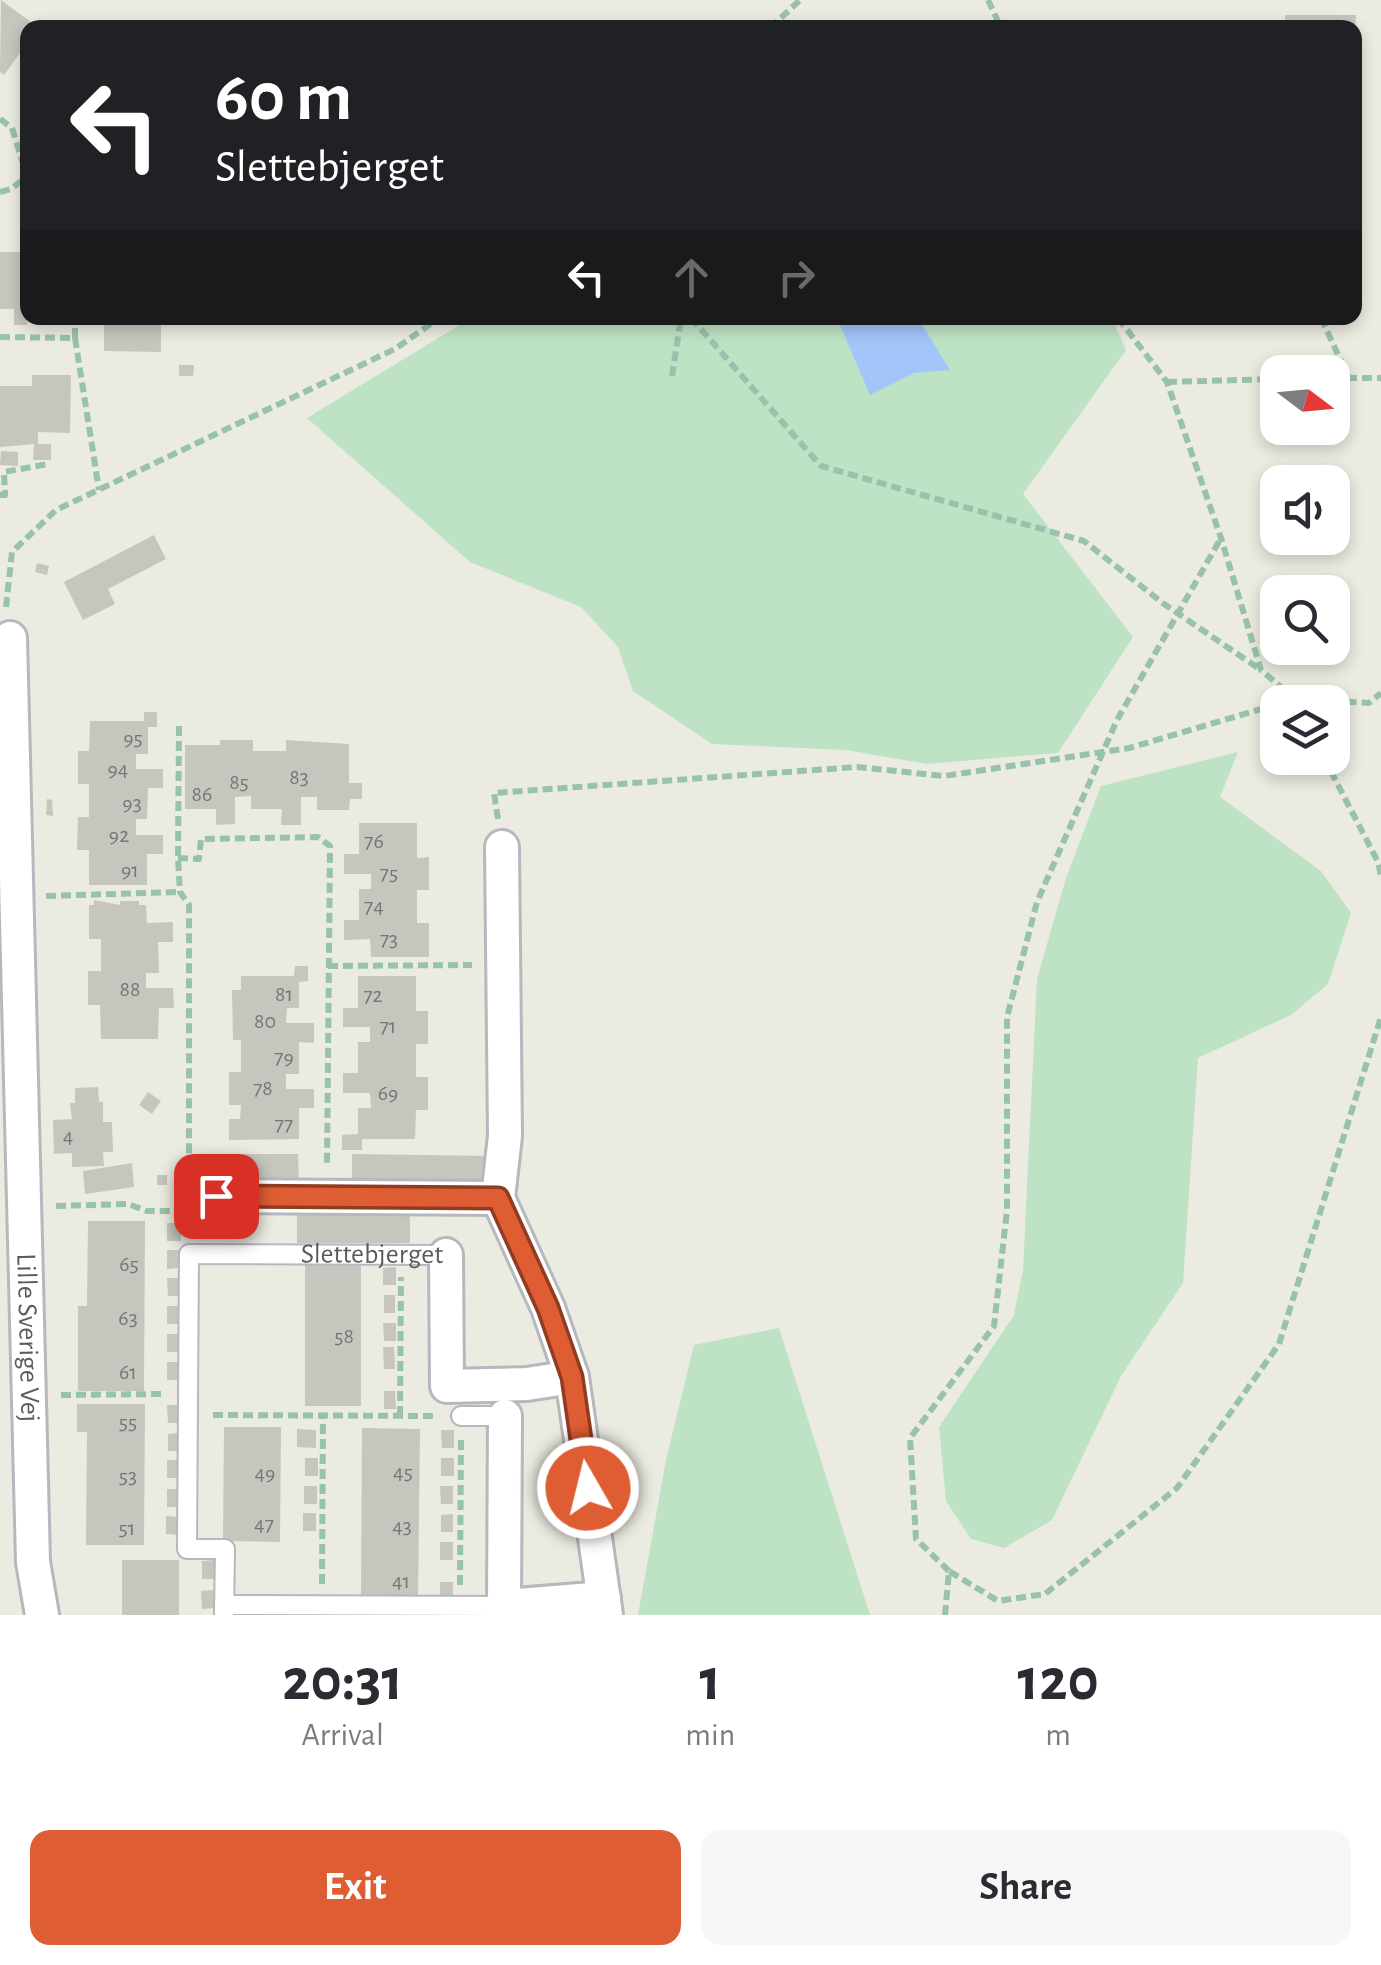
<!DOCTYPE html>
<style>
:root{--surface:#fff;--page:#f7f7f7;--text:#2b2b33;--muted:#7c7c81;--accent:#df5d33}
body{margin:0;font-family:"Alegreya Sans",sans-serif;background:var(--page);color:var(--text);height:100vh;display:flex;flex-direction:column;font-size:38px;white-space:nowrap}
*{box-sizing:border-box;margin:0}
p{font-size:32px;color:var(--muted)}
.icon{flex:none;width:55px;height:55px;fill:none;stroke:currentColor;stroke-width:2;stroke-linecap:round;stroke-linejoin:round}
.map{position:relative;height:1615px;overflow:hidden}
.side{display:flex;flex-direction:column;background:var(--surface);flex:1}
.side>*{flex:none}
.banner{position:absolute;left:20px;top:20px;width:1342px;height:305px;border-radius:20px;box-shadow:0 5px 15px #0003;background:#202124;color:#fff;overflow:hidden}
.needle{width:65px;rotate:106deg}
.fabs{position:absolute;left:1260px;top:355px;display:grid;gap:20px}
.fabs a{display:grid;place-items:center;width:90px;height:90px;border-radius:20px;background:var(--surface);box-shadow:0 5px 15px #0003;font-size:50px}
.pin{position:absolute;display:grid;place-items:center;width:85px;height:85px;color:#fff;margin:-42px;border-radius:20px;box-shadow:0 5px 15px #0006}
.me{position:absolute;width:110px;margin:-55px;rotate:352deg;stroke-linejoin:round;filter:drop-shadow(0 0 8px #0008)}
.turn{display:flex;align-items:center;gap:35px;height:210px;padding:0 30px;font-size:45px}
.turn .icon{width:130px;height:130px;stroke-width:2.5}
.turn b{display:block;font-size:70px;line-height:85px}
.lanes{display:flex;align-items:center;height:95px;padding:0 30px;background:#0003;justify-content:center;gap:50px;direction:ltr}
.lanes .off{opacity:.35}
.eta{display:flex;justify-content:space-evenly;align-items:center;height:170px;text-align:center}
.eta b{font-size:60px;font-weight:700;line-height:70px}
.button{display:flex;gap:20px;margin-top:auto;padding:20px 30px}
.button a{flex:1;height:115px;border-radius:20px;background:var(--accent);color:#fff;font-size:40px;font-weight:700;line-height:115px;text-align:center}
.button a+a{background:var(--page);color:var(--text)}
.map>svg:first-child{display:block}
.green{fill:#bee2c4}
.water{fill:#a2c5fa}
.building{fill:#c6c5be}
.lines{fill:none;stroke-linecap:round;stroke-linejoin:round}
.service-casing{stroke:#b6b8bd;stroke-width:22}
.minor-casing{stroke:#b6b8bd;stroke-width:38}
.path{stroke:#98c2ab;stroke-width:6;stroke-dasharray:10 5;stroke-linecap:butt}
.service{stroke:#fff;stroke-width:18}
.minor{stroke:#fff;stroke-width:32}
.route-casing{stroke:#913c21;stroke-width:25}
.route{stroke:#df5d33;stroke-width:18}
.labels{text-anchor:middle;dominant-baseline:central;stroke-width:9;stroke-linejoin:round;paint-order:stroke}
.number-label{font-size:22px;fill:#747678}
.street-label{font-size:28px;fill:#595c61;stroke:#fff}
</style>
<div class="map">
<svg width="1381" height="1615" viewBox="0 0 1381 1615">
<rect width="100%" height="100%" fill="#ecebe1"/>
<g class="green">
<polygon points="471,318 1112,318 1126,350 1023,494 1133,637 1058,753 927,764 846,750 712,744 633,691 618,647 581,607 470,562 307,418"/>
<polygon points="1238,752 1220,797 1321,871 1351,913 1328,984 1291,1015 1198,1058 1183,1283 1121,1376 1052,1520 1004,1548 971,1539 946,1501 939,1427 1014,1315 1023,1270 1037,979 1066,878 1101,786"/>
<polygon points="779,1328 870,1615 638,1615 666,1460 694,1345"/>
</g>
<polygon class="water" points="837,318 918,318 950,370 914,373 870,395"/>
<g class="building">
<polygon points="1,0 39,28 28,28 28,42 4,75 0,72"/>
<polygon points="1285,15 1356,15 1355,28 1285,28"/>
<polygon points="0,252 28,252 27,325 14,325 14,309 0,309"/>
<polygon points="104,318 161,318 161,352 104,351"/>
<polygon points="179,365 194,365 193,376 179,376"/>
<polygon points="32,375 71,375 70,433 38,432 38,444 51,444 51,460 33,460 34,444 0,447 0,386 32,386"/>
<polygon points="1,451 18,452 18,466 0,465"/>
<polygon points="154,535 166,559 108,589 115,604 83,620 64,582"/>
<polygon points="37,563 49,566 47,575 35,572"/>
<polygon points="144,712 157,712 157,727 148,727 148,754 136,754 136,769 163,769 163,788 148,788 147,819 136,819 136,835 163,835 163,854 147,854 147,885 89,885 89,850 77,850 78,817 89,817 89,784 78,784 78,751 89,751 90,721 144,721"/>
<polygon points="220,740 253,740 253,751 286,751 286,740 349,744 349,783 362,783 362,799 350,799 349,810 317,810 317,797 301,797 301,825 281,825 282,809 251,809 251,796 235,797 235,824 216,825 216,809 185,809 185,745 220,745"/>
<polygon points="47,799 52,800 53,816 46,815"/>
<polygon points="359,823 417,823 417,858 429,857 429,890 417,890 417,923 429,923 429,957 371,957 370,939 344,940 344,920 359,920 359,889 371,889 371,874 344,874 344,854 359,854"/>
<polygon points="94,900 120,905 120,901 139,901 139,905 146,905 147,923 173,922 173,942 158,942 159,973 146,973 146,988 173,988 174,1008 159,1008 158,1039 101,1039 100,1005 88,1005 88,971 101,971 101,939 89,939 89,905 94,905"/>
<polygon points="295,966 308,966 308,981 299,982 299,1008 287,1008 286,1023 314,1023 314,1043 299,1042 299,1074 286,1074 286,1089 314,1089 314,1108 299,1108 299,1139 229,1140 229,1119 240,1119 241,1105 229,1105 229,1072 241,1072 241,1040 233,1040 232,990 241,990 241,976 294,976"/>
<polygon points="358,976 416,976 416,1011 428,1011 428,1044 416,1044 416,1077 428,1077 428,1110 416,1110 415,1139 362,1139 362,1150 342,1150 342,1135 358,1134 358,1108 371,1108 370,1093 343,1093 343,1073 358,1073 358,1042 370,1042 370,1027 343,1027 343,1008 358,1008"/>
<polygon points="98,1087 99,1102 103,1102 103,1122 112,1122 113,1152 103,1152 104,1166 72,1167 72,1153 54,1154 53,1120 72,1119 70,1103 75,1103 75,1088"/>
<polygon points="148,1092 161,1101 152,1114 139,1105"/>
<polygon points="210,1154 298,1154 299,1183 210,1184"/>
<polygon points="352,1154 492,1156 492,1185 352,1184"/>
<polygon points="132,1163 134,1187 85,1194 83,1171"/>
<rect x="157" y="1175" width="10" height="10"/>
<polygon points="297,1213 410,1214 410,1243 297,1243"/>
<polygon points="88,1221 145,1221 144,1391 78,1391 78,1306 87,1306"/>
<rect x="167" y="1223" width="14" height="18"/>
<polygon points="167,1250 180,1250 180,1268 167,1269"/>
<rect x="305" y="1265" width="56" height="141"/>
<polygon points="396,1267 396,1285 383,1285 383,1268"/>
<polygon points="167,1278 180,1278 180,1296 168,1296"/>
<rect x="384" y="1295" width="11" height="18"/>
<rect x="167" y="1306" width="13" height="18"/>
<polygon points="383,1323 396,1323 396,1341 384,1341"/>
<rect x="167" y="1334" width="13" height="18"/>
<polygon points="383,1347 394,1347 395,1369 384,1369"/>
<polygon points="167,1362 180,1362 181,1380 167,1380"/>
<polygon points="384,1391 395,1391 396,1409 384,1409"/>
<polygon points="77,1404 145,1404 144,1545 86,1545 87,1432 77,1432"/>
<polygon points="167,1405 180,1405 180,1423 168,1423"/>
<polygon points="224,1427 281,1427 280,1542 223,1541"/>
<polygon points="362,1428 420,1429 418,1599 361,1598"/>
<polygon points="297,1429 316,1430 316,1448 297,1447"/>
<polygon points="441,1430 454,1430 454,1448 442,1448"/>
<polygon points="180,1433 180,1451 168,1451 168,1434"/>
<rect x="305" y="1458" width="13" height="18"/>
<rect x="441" y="1458" width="13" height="18"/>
<polygon points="167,1460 178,1460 179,1478 167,1478"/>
<rect x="304" y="1486" width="13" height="18"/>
<polygon points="440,1486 453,1486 453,1504 441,1504"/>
<polygon points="167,1489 178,1489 179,1507 167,1507"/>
<rect x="303" y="1513" width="13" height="18"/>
<polygon points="453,1514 453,1532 441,1532 441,1515"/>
<polygon points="166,1516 179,1517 180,1535 166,1534"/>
<rect x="440" y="1542" width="13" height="18"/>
<rect x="122" y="1560" width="57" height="55"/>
<polygon points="214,1560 214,1579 202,1579 202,1561"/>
<rect x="440" y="1582" width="13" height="18"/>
<polygon points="214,1590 214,1608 202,1609 201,1591"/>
</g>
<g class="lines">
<defs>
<g id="service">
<polyline points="461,1416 505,1416"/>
<polyline points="224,1605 504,1606"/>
<path id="s1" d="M224 1615 225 1549H187L189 1254 446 1255"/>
</g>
<g id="minor">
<path id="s2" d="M10 638 33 1562 42 1615"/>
<polyline points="502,847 505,1136 498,1198 548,1308 572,1377 606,1615"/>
<polyline points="216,1196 498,1198"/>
<polyline points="446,1255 447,1386 527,1384 572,1377"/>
<polyline points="505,1416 504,1606 604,1598"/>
</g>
</defs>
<use href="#service" class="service-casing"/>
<use href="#minor" class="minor-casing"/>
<g class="path">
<polyline points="988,0 1001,28"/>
<polyline points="770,28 800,0"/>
<polyline points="0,119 12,128 28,180"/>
<polyline points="0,192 11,189 25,178"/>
<polyline points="691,318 821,466 1084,541 1164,604 1261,670"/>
<polyline points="1118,318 1167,382 1221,538 1261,670 1295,699 1369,703 1381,693"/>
<polyline points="1321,318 1349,378"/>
<polyline points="0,337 75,338 75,318"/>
<polyline points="75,338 99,490"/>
<polyline points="672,376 681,318"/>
<polyline points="1332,378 1381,378"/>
<polyline points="1167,382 1278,379"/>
<polyline points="0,495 5,495 4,472 48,464"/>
<polyline points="6,607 12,552 56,510 395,349 439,318"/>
<polyline points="1283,702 1296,701"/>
<polyline points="179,726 178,858 180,892 189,905 189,1177"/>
<polyline points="1324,758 1378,862 1381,876"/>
<polyline points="498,819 494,793 857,767 944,776 1129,748 1278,704"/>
<polyline points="178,858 199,859 201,839 318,837 330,846 327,1166"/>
<polyline points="46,896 180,892"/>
<polyline points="328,966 472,965"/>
<polyline points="56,1206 128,1204 147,1211 189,1211"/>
<polyline points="61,1395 163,1394"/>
<polyline points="213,1415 435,1416"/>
<polyline points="400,1416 401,1277"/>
<polyline points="949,1571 916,1539 910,1438 994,1326 1007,1210 1007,1017 1037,902 1117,720 1221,538"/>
<polyline points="322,1584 323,1415"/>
<polyline points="460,1585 461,1437"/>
<polyline points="945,1615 949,1571 998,1601 1045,1594 1177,1488 1279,1344 1381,1017"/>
</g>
<use href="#service" class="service"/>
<use href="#minor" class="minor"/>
</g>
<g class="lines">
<defs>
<polyline id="route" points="216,1196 498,1198 548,1308 572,1377 588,1488"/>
</defs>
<use href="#route" class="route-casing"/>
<use href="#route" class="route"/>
</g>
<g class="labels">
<g class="number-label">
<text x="133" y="738">95</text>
<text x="118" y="769">94</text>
<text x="299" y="777">83</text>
<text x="239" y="782">85</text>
<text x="202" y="794">86</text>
<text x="132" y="803">93</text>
<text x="119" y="835">92</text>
<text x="374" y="841">76</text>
<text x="130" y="870">91</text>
<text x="389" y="873">75</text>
<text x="374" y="906">74</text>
<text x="389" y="939">73</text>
<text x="130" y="989">88</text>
<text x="284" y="994">81</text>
<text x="373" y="995">72</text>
<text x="265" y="1021">80</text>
<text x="388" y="1026">71</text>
<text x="284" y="1057">79</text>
<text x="263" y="1088">78</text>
<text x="388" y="1093">69</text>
<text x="284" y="1124">77</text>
<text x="68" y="1136">4</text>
<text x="129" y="1264">65</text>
<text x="128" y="1318">63</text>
<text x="344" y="1336">58</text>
<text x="128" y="1372">61</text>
<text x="128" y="1422">55</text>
<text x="403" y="1472">45</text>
<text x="265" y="1473">49</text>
<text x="128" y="1476">53</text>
<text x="264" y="1524">47</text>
<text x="402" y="1526">43</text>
<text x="127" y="1528">51</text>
<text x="401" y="1581">41</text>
</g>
<g class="street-label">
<text stroke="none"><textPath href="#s1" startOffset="582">Slettebjerget</textPath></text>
<text stroke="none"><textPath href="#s2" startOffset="700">Lille Sverige Vej</textPath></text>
</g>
</g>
</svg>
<div class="fabs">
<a><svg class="needle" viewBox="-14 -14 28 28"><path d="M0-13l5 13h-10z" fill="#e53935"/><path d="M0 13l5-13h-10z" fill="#7c7c81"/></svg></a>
<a><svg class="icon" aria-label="sound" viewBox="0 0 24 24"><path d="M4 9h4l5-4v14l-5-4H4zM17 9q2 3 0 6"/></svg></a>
<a><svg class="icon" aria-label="search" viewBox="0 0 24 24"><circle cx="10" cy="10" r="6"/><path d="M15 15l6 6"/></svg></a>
<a><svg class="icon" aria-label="layers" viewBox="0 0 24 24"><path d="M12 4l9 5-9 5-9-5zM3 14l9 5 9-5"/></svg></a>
</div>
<div class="pin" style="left:216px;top:1196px;background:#d93025"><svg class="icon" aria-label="arrive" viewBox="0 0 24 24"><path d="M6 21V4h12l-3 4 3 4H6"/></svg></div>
<svg class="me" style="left:588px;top:1488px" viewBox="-20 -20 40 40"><circle r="17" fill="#df5d33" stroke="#fff" stroke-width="3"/><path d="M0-11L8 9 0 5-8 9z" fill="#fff"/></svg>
<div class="banner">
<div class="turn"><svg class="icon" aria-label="left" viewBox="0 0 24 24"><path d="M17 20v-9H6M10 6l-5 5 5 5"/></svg><div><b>60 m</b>Slettebjerget</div></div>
<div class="lanes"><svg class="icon" aria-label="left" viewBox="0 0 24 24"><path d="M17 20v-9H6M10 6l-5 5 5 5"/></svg><svg class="icon off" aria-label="ahead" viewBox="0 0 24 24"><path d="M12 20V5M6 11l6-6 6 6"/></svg><svg class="icon off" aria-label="right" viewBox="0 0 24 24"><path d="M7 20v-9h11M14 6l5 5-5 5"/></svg></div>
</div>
</div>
<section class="side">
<div class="eta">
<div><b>20:31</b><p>Arrival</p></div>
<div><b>1</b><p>min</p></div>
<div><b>120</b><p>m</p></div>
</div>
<div class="button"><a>Exit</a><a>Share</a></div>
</section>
